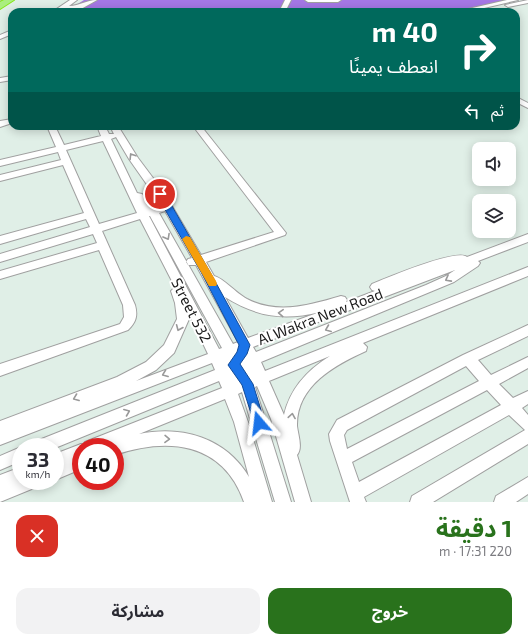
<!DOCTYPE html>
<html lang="ar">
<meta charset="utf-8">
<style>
:root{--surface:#fff;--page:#f2f2f3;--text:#2b2b33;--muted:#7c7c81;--accent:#29721c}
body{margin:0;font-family:"Exo 2","Noto Sans Arabic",sans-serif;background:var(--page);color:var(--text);direction:rtl;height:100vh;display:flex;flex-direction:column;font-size:15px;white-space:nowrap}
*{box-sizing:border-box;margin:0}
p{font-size:13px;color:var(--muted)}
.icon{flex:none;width:22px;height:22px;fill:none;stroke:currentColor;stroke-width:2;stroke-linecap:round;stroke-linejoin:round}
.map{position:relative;height:502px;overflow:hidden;direction:ltr}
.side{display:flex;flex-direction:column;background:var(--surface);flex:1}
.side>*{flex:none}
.top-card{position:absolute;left:8px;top:8px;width:512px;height:122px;border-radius:12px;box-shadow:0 2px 10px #0003;direction:rtl;background:#00695c;color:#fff;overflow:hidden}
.fabs{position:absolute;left:472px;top:142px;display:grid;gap:8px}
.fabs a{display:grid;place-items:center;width:44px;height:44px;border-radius:8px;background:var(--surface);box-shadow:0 2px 10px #0003;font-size:20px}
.speed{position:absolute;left:12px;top:438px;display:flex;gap:8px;font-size:20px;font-weight:700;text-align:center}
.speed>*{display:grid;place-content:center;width:52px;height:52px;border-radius:50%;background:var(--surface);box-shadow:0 2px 10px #0003;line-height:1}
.speed small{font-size:10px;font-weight:400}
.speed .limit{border:6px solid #d22;background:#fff;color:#111}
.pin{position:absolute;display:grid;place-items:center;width:34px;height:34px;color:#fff;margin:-17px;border:2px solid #fff;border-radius:50%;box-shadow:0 1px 4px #0007}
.me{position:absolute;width:44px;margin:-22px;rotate:343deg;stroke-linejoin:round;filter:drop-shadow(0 0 3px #0008)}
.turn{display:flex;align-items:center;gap:14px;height:84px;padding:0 16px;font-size:18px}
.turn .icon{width:52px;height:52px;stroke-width:2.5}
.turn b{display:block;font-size:28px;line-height:34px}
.then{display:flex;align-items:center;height:38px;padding:0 16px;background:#0003;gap:8px;font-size:15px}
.round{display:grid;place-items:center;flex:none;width:42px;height:42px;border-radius:12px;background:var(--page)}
.overview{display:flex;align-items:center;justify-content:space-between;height:68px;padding:0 16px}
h1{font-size:24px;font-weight:700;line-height:30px;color:var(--accent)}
.button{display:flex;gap:8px;margin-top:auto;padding:8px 16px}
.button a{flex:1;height:46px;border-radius:12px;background:var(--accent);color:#fff;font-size:16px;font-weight:700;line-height:46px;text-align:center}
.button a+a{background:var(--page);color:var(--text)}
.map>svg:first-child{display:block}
.pitch{fill:#a577e5}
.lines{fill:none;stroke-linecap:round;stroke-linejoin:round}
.highway-tunnel{stroke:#b9c5be;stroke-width:10;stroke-dasharray:10 5;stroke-linecap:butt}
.minor-casing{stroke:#a0a0a0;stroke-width:2}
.highway-casing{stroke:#85e615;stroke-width:2}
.minor{fill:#fff;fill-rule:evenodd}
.highway{fill:#aaee80;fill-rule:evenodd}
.oneway{stroke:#999}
.route{fill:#1a73e8;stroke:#114b97}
.slow{fill:#f59e0b}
.labels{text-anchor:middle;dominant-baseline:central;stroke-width:4;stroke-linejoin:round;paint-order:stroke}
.street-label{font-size:15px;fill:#1c1c1c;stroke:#fff}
</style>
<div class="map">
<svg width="528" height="502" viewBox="0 0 528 502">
<rect width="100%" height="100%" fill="#e0efe7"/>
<polygon class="pitch" points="84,0 512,0 456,12 65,12"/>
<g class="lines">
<polyline class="highway-tunnel" points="0,2 4,0"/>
<defs>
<g id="minor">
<path d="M70 0H77L69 6C80 6 86 0 97 0L81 9H64L59 12H52Z"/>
<polygon points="285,0 291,0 285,12 279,12"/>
<polygon points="305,0 341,0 338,2 308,2"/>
<polygon points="507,0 518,0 467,12 455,12"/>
<polygon points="528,0 528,3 508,7 505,5"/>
<polygon points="12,30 12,34 0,39 0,35"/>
<polygon points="12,76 12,80 0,82 0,78"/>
<polygon points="516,97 528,103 528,108 516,102"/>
<polygon points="12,119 12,123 0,127 0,121"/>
<path d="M47 126H55L64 145 101 136 97 126H105L109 134H114L110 126H118L138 158 165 194 201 255 274 232 193 126H201L286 233 285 235 206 262 214 276C223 278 236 293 247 299 278 315 310 305 341 296L345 297 347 300 346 302 375 291 372 290 370 287 372 284C387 278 457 248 467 257L528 234V242L478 261 480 263 478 266 454 282 261 362 265 371 528 267V276L363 343 367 347 366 351C335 365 296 386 297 426 298 435 303 448 297 455L311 502H295L271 419 257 386 255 387 291 502H275L242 392 238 394 248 422 272 502H244C223 442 168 437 115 455V447H81V469L55 480V454L81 444 83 445 85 442 222 388 219 381 55 448 31 447 34 442 215 370 212 363 0 445V421L117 377 146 362 164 345 177 319 175 303 171 291 175 287 140 219 102 231 135 305C138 316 136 322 128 330L0 376V364L120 324 124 317 123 305 99 250 0 279V271L97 243 93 234 0 262V254L90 227 86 219 0 244V236L84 213 63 165 0 181V175L61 160 58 152 0 166V160L56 147ZM116 137 129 159 162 206 155 208 142 194 137 193 111 139ZM103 141 137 213 99 224 66 150ZM165 211 192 258 188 259 186 262 188 265H196L238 342 233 344 159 213ZM149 216H150L222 348 219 349ZM455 270 446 276 426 285 256 352 253 347ZM225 297C257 317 284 321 320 312L248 338ZM189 314 208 354 136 381 156 370 174 353 189 319ZM330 356C307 370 290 389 284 415L269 381ZM225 399 234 422 249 477C226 438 182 425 139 434Z"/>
<path d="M528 325V336L478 360 491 375 528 357V368L499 384 513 398 528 391V404L522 408 528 415V444L433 502H410L412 496 525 430 509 415 364 497 366 502H350L330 441 329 434 337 420 463 355ZM466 366 479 381 347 449 344 435 347 430ZM487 390 501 405 359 482 352 462Z"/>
<polygon points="21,447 21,461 0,470 0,456"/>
<polygon points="21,467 21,481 41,481 39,486 0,502 0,475"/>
<polygon points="528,477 528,494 516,502 494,502 496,496"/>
</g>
<polygon id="highway" points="4,0 14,0 0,9 0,2"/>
</defs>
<use href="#minor" class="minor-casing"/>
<use href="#highway" class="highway-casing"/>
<use href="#minor" class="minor"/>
<use href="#highway" class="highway"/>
</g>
<defs><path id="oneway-chevron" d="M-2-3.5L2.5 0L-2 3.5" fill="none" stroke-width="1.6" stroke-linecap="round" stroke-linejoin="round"/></defs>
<g class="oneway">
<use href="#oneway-chevron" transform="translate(132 156) rotate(-122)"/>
<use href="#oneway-chevron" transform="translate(167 237) rotate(61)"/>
<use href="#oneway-chevron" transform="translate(448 279) rotate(152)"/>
<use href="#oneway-chevron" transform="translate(281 313) rotate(-177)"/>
<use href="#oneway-chevron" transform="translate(179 328) rotate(113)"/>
<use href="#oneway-chevron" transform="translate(328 329) rotate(158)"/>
<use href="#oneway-chevron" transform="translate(165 374) rotate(159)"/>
<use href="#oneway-chevron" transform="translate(76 398) rotate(159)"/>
<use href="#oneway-chevron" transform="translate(127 412) rotate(-22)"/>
<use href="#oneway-chevron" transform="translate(292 416) rotate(-81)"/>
<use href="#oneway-chevron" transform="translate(167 439) rotate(1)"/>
</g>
<polygon class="route" points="160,191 165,194 210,272 250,345 247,354 240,364 253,384 265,423 263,426 259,428 255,426 242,385 228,365 237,352 239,345 201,272 156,194"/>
<polygon class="slow" points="186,236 190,237 216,281 217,284 216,286 209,286 182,239"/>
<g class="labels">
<g class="street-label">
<text transform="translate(192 310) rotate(63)">Street 532</text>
<text transform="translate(320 316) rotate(-21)">Al Wakra New Road</text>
</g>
</g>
</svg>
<div class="fabs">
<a><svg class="icon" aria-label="sound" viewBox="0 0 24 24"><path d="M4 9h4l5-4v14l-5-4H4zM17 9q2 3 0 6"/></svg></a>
<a><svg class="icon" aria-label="layers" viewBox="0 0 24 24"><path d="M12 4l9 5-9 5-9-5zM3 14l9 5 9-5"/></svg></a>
</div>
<div class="speed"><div>33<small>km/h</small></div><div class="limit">40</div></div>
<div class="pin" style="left:160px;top:194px;background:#d93025"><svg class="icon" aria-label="arrive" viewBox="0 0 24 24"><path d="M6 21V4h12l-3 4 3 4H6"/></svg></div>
<svg class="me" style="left:259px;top:423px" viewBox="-20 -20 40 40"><path d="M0-17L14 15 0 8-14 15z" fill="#1a73e8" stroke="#fff" stroke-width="4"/></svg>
<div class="top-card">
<div class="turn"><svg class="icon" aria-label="right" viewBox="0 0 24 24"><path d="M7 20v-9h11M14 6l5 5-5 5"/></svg><div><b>40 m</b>انعطف يمينًا</div></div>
<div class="then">ثم<svg class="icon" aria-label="left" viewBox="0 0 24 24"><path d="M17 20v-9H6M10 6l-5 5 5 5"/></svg></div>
</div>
</div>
<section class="side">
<div class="overview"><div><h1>1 دقيقة</h1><p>220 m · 17:31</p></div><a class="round" style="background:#d93025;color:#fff"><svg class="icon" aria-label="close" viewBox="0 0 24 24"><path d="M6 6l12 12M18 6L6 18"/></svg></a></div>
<div class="button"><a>خروج</a><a>مشاركة</a></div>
</section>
